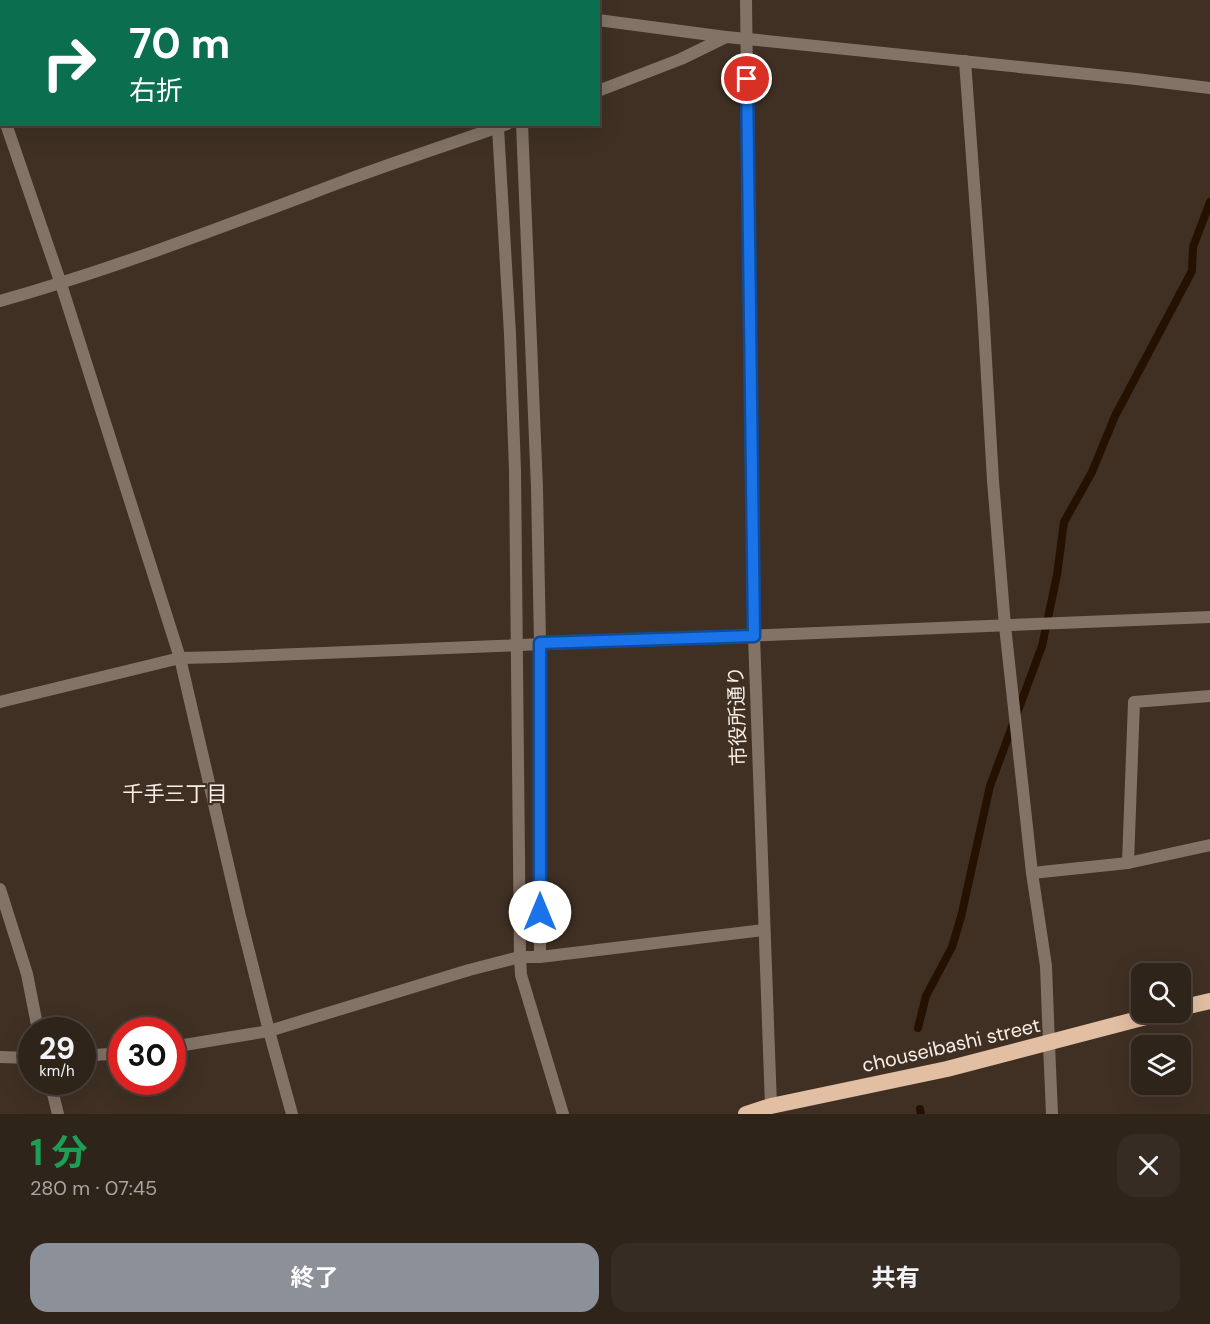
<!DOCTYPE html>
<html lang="ja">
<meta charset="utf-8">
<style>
:root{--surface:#2f241a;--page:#372c23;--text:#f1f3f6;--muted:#a7a4a2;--line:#4a4139;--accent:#8c9099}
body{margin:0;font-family:"DM Sans","Noto Sans JP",sans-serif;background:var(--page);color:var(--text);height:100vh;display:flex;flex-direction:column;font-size:22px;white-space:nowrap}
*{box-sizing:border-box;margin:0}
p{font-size:20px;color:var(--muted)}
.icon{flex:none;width:33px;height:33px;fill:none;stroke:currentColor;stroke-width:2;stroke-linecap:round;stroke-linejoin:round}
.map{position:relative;height:1114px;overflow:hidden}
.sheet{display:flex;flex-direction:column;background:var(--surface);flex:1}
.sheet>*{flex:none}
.top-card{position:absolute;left:0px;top:0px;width:600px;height:126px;box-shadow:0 6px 24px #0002,0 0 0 2px var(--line);background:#0b6e4f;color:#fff;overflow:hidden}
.controls{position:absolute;left:1131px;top:963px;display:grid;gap:12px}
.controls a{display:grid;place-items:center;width:60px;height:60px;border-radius:12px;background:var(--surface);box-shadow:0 6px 24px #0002,0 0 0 2px var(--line);font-size:30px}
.speed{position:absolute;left:18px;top:1017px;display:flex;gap:12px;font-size:30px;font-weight:700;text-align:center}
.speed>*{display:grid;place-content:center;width:78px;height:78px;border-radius:50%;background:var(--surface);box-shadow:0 6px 24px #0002,0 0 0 2px var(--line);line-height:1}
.speed small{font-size:15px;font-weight:400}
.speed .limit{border:9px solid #d22;background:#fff;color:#111}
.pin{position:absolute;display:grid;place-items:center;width:51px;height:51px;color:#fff;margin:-26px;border:3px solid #fff;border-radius:50%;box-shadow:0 2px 6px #0007}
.me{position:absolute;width:66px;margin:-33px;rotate:0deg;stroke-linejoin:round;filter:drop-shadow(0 0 4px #0008)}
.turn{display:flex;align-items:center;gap:21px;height:126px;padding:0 30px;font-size:27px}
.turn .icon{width:78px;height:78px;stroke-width:2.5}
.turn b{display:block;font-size:42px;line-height:51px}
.round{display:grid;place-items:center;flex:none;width:63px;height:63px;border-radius:18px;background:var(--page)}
.summary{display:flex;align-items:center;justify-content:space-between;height:102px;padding:0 30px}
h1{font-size:36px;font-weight:700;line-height:45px;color:#1e9e55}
.primary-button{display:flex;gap:12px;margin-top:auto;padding:12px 30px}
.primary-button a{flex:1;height:69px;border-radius:18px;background:var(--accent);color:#fff;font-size:24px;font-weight:700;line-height:69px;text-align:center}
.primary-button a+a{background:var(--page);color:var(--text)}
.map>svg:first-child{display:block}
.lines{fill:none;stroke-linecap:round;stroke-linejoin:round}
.stream{stroke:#261000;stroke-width:8}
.minor{stroke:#837367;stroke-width:12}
.tertiary{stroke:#837367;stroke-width:12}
.trunk{stroke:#e2bea2;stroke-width:16}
.route-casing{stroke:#114b97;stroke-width:15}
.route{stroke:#1a73e8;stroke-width:10}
.labels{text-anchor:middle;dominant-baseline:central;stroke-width:4.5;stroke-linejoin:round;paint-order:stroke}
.street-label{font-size:20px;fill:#f7ede5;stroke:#3f3023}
.neighbourhood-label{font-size:21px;fill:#f7ede5;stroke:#3f3023}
</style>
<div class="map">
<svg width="1210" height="1114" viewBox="0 0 1210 1114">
<rect width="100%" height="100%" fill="#3f3023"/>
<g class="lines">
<g class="stream">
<polyline points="918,1028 926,996 952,947 961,917 990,786 1042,646 1057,575 1064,522 1092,472 1115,416 1192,271 1193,247 1210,202"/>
<polyline points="920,1109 921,1114"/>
</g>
<g class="minor">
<polyline points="447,0 460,2"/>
<polyline points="29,2 41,0"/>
<polyline points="0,5 2,5"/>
<polyline points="598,20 726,37"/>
<polyline points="965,61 983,308 993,481 1005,626 1032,873 1046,966 1049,1044"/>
<polyline points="598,91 681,59 726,37 748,39"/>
<polyline points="0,106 2,110"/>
<polyline points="6,124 61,284 180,658 240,916 269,1031 292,1114"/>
<polyline points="522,124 537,488 540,643 540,957"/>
<polyline points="498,128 510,334 515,470 520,957 521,975 563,1114"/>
<path d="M0 301C117 268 230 224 344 181 398 161 453 143 507 124"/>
<polyline points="0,702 180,658 224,657 1210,617"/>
<polyline points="1128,863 1134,702 1210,696"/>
<polyline points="1032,873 1128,863 1210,845"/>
<polyline points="0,889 27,974 38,1030"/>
<polyline points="172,1047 269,1031 469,970 520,957 540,957 764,930"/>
<polyline points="82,1056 122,1053"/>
<polyline points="0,1057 32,1058"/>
<polyline points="50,1082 58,1114"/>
</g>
<g class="tertiary">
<polyline points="746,0 754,636 771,1106"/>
<polyline points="748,39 1136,79 1210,88"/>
<polyline points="1049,1044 1052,1114"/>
</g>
<g class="trunk">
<polyline points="1180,1008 1210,1001"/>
<polyline points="746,1114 771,1106 947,1069 1165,1012"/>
</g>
</g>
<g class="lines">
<defs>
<polyline id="route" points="540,912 540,643 754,636 747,79"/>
</defs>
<use href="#route" class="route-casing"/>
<use href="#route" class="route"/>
</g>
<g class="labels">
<g class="street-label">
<text transform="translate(737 716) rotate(-92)">市役所通り</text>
<text transform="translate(951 1045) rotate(-13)">chouseibashi street</text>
</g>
<g class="neighbourhood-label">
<text x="175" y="794">千手三丁目</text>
</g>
</g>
</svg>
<div class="controls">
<a><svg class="icon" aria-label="search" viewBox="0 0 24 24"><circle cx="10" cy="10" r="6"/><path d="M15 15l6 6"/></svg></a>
<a><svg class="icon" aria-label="layers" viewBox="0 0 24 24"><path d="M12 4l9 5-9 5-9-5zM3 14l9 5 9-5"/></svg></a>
</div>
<div class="speed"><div>29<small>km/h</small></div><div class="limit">30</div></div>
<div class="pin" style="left:747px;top:79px;background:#d93025"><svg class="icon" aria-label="arrive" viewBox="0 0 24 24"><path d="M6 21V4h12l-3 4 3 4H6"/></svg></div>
<svg class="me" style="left:540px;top:912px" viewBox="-20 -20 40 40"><circle r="19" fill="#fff"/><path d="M0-13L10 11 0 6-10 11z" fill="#1a73e8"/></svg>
<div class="top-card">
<div class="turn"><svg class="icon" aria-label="right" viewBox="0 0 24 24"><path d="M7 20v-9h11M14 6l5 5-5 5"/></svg><div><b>70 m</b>右折</div></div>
</div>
</div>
<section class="sheet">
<div class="summary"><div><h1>1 分</h1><p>280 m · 07:45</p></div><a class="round"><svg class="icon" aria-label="close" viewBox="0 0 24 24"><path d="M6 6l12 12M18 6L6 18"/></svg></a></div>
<div class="primary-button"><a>終了</a><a>共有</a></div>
</section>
